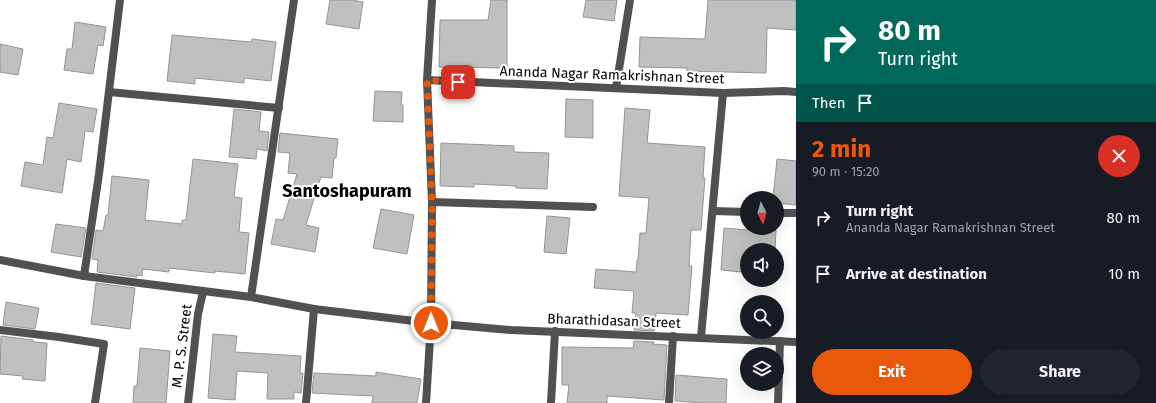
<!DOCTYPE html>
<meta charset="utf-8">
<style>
:root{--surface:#171b24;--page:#20242c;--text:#f1f3f6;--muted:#9ea1a6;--accent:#ea580c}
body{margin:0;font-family:"Fira Sans",sans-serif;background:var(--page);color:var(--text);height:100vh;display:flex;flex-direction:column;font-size:15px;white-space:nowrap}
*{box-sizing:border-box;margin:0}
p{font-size:13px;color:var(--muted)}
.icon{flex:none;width:22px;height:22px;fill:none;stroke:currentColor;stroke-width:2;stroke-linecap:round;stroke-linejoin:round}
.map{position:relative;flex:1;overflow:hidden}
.sheet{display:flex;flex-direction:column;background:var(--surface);width:360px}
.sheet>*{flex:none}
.hud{background:#00695c;color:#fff;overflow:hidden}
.needle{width:26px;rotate:174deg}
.controls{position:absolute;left:740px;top:191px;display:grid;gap:8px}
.controls a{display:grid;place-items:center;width:44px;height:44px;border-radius:50%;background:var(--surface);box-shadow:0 4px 16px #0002;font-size:20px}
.pin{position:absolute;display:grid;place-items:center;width:34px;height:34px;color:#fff;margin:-17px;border-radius:8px;box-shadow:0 2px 6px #0006}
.me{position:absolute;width:44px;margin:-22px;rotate:0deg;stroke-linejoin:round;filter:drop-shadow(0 0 3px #0008)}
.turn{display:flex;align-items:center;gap:14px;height:84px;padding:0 16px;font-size:18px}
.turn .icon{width:52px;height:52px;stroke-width:2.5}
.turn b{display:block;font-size:28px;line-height:34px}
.then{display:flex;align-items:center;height:38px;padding:0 16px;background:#0003;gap:8px;font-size:15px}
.round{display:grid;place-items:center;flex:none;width:42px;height:42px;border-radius:21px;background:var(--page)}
.summary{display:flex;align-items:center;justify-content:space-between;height:68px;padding:0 16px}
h1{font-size:24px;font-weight:700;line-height:30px;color:var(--accent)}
.action{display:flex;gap:8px;margin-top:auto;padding:8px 16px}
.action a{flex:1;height:46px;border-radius:24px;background:var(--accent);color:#fff;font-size:16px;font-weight:700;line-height:46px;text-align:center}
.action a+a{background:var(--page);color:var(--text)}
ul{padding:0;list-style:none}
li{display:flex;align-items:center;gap:12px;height:56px;padding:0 16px}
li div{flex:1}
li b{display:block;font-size:15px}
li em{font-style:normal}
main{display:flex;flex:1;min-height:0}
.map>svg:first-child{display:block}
.building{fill:#c0c0c0;stroke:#959595}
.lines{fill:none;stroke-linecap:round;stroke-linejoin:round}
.minor{stroke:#515151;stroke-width:8}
.route{stroke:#ea580c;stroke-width:7;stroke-dasharray:0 12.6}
.labels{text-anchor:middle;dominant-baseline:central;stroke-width:4;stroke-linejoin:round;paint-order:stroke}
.street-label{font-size:14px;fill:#000;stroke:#fff}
.district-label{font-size:18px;font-weight:bold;fill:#000;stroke:#fff}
</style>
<main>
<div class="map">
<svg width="796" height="403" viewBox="0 0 796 403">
<rect width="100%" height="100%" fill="#fff"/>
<g class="building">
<polygon points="330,0 351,0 363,2 359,29 326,24"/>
<polygon points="491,0 507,0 507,68 439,67 440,20 488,20"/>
<polygon points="586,0 617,0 614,21 583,17"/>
<polygon points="708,0 796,0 796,30 767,28 766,73 687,71 687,68 639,67 640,37 705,39"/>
<polygon points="75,22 106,27 103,46 98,45 93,74 64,70 67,49 72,49"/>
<polygon points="172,35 251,42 252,39 276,42 271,81 244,78 244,83 195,78 195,84 167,81"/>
<polygon points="0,44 23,49 18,75 0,72"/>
<polygon points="375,91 402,92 401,105 403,105 403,122 373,121"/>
<polygon points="566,99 593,100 593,138 565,137"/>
<polygon points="59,103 97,109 93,132 85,131 81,162 67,159 62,193 21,186 25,162 43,165 47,137 53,138"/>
<polygon points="625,108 650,110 647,143 705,147 703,178 705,178 701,230 691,230 689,266 692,266 688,315 656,313 654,331 634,330 636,313 632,313 634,291 594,288 596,269 636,272 637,260 638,260 640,233 646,233 649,198 619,196"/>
<polygon points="234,109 261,112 259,131 269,132 267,151 257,149 256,159 229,157"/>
<polygon points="280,133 338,139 336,158 334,158 332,178 321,177 319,183 317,183 316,192 306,225 319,228 315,252 271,244 276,219 283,220 297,174 288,173 290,153 278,152"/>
<polygon points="441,143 514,146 514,152 549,153 547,189 516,188 516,186 474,184 474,187 440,186"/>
<polygon points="193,159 238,164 234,197 242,198 239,232 249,233 245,274 215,271 215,273 169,268 169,272 143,269 142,276 137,275 137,277 97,272 98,260 92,259 96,230 103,231 106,215 108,215 112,176 149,180 145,220 182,224 182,220 186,220"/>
<polygon points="777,159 796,161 796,205 777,203 777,198 773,198"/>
<polygon points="381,209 414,215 407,254 373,248"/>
<polygon points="547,216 570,218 566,254 544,252"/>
<polygon points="56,224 86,228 81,257 51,252"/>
<polygon points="724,228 747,230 747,228 749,228 776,230 775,250 747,250 747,267 742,267 741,272 721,270"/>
<polygon points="96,283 135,288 130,329 91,324"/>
<polygon points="6,302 39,308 35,329 3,325"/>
<polygon points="213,334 237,336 235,352 301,356 300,373 303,373 301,393 294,392 294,399 267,399 268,373 237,371 235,400 208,398"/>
<polygon points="1,336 33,340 33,342 47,343 45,381 22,379 23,376 0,374"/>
<polygon points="634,341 654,342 653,344 667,345 664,400 607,396 607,403 567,403 569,385 562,385 562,347 633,348"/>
<polygon points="140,348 170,351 166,403 133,403 134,386 137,386"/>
<polygon points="376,372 421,379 417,403 372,403 373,396 312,393 314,373 376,376"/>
<polygon points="676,375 727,379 726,403 705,403 675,401"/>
</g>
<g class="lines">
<g class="minor">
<polyline points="427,80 723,93 784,91 796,92"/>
<polyline points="616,88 630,0"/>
<polyline points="109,92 279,108"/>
<polyline points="432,202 593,207"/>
<polyline points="713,211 747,212"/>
<polyline points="777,213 796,213"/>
<polyline points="0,260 84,276 251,297 314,309 431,323 511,330 796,342"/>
<polyline points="84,276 99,174 120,0"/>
<polyline points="251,297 294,0"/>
<polyline points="0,330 59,337 104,344 95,403"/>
<polyline points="701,337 723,93"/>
<polyline points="188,403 198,314 203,292"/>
<polyline points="306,403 314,309"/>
<polyline points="426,403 431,323 432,202 427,80 432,0"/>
<polyline points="551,403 555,331"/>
<polyline points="669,403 673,336"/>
<polyline points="778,403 780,341"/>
</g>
</g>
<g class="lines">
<polyline class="route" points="431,323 432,202 427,80 458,82"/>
</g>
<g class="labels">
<g class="street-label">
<text transform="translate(612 75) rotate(2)">Ananda Nagar Ramakrishnan Street</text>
<text transform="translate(614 321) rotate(2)">Bharathidasan Street</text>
<text transform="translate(182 346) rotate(-83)">M. P. S. Street</text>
</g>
<g class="district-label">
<text x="347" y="191">Santoshapuram</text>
</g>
</g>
</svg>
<div class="controls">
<a><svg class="needle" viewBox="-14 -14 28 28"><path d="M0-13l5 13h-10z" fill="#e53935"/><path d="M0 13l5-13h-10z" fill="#9ea1a6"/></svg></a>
<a><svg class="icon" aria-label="sound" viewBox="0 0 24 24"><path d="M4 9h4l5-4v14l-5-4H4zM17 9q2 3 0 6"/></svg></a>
<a><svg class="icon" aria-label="search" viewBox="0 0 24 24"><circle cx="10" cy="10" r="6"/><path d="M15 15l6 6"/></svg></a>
<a><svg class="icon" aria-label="layers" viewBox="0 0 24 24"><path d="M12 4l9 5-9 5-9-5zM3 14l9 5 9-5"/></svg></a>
</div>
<div class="pin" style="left:458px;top:82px;background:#d93025"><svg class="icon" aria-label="arrive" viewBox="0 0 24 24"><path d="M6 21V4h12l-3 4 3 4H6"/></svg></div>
<svg class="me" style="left:431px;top:323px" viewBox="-20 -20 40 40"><circle r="17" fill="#ea580c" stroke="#fff" stroke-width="3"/><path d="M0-11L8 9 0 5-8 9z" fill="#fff"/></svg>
</div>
<section class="sheet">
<div class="hud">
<div class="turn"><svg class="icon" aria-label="right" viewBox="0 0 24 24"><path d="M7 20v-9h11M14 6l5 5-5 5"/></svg><div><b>80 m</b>Turn right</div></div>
<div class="then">Then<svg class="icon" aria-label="arrive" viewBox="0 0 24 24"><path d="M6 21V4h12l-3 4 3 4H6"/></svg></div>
</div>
<div class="summary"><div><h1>2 min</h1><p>90 m · 15:20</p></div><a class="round" style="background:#d93025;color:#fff"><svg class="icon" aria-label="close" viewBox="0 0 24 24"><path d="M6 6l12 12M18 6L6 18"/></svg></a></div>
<ul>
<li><svg class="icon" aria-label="right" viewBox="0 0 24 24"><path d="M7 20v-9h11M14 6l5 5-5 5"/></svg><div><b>Turn right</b><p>Ananda Nagar Ramakrishnan Street</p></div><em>80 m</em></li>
<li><svg class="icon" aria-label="arrive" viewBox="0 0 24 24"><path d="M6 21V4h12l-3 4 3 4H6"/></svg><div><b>Arrive at destination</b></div><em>10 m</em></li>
</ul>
<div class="action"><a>Exit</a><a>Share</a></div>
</section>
</main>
